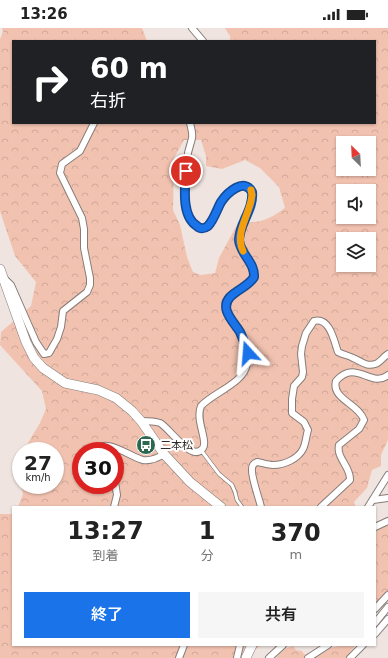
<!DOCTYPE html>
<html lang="ja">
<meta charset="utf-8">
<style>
:root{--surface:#fff;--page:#f6f6f6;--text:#222;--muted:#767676;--accent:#1a73e8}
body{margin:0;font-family:"DejaVu Sans","Noto Sans JP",sans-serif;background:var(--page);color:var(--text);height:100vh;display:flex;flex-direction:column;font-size:15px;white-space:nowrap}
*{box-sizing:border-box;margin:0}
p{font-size:13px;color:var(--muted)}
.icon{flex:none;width:22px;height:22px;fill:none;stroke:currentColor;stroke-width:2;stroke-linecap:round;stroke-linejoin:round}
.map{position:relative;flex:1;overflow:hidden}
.details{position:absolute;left:12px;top:478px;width:364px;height:140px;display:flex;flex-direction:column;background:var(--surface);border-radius:0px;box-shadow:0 1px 3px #0004}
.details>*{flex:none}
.guide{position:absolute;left:12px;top:12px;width:364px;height:84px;border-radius:0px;box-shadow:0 1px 3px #0004;background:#202124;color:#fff;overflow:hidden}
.needle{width:26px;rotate:336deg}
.fabs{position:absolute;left:336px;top:108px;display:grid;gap:8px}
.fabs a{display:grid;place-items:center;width:40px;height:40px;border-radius:0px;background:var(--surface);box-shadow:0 1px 3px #0004;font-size:20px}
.speed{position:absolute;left:12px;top:414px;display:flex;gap:8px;font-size:20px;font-weight:700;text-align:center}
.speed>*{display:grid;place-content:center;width:52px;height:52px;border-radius:50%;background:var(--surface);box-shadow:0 1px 3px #0004;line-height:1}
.speed small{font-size:10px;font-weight:400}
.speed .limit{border:6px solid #d22;background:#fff;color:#111}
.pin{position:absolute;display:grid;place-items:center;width:34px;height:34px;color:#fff;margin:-17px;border:2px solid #fff;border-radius:50%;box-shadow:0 1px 4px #0007}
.me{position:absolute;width:44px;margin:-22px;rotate:341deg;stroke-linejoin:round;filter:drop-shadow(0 0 3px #0008)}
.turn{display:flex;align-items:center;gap:14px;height:84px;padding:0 12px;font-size:18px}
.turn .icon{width:52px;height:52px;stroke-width:2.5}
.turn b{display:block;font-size:28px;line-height:34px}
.eta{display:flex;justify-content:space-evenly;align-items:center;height:68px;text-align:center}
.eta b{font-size:24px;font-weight:600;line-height:28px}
.cta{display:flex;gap:8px;margin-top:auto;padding:8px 12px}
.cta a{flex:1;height:46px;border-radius:0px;background:var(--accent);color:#fff;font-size:16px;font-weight:600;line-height:46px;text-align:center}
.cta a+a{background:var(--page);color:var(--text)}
.status{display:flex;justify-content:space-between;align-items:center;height:28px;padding:0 20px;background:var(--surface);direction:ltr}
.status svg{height:11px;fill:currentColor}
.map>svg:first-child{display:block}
.forest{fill:url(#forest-crowns);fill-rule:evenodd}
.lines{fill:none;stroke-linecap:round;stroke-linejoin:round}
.lane-casing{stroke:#877d79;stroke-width:4.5}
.street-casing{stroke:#877d79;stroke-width:8}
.secondary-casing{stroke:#877d79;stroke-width:10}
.lane{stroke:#fff;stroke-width:3}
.street{stroke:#fff;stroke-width:6}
.secondary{stroke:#fff;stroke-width:9}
.route-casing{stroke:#114b97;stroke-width:10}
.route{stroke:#1a73e8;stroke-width:7}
.slow{stroke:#f59e0b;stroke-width:7}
.labels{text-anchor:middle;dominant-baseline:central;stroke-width:4;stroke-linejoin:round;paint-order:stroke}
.poi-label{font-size:11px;fill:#312d2b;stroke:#fff;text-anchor:start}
</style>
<div class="status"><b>13:26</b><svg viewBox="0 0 49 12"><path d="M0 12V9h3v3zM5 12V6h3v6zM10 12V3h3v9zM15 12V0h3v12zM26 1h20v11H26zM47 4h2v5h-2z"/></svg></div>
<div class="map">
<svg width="388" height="630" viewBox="0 0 388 630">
<defs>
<pattern id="forest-crowns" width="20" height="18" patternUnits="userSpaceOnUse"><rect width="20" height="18" fill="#f2c2b0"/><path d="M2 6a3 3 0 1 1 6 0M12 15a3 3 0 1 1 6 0" fill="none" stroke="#d0a798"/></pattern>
</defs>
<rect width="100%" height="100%" fill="#efe4df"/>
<g class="forest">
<path d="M2 0H142L147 13H13V95H375V13H230V8L225 0H388V412L381 427V438L372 442 367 460 354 474 356 479H18L23 466 21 457H55V423H23L40 395 46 381 42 363 0 317 1 304 31 278 36 254 15 228 0 183V11L3 4ZM184 112H201L206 128V138L222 141 245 132 260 140 279 159 285 180C270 191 258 197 239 193L219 230 215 245 201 247 193 244 187 229 180 197 173 182 174 130ZM343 115H369V141H343ZM343 163H369V189H343ZM343 211H369V237H343ZM81 423H115V457H81Z"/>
<polygon points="13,484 13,617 261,617 245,630 0,630 0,486 11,486"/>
<polygon points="388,497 388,564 375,575 375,502"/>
<polygon points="343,617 356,617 350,624 346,630 276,630 284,621 293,618 296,622 302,623 304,626 314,629 330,620"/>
</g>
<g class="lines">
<defs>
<polyline id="lane" points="201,422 219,446 232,457 235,464 237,472 242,479"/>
<g id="street">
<polyline points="192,0 203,13"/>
<polyline points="5,251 11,257 36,314 44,326 49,325 57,311 61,299 63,283 87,264 90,257 90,250 84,220 84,201 82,190 60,145 62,136 80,123 94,95"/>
<path d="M141 393C147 393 154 393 160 395 169 399 192 436 203 420 208 412 195 392 201 378 214 364 245 355 247 335 248 325 245 315 241 306 236 296 224 287 226 276 229 263 249 260 254 249 255 234 237 223 240 209 241 198 255 174 252 164 251 161 248 159 245 158 225 155 218 188 206 199L200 200C179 189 184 145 188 125 189 120 191 115 192 110 193 105 191 100 190 95"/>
<path d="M97 423C104 408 132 430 143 432 150 433 158 430 164 426"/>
<polyline points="373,472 388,470"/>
<polyline points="114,479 117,467 115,454"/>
<path d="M261 479C259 470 251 449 252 441 252 437 254 435 257 434 263 435 268 437 273 437 284 437 298 431 303 421 306 415 306 408 308 402L304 394 292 385V371L294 358 302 349 303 344 301 326 302 318 306 305 314 293C330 289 334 313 338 324 343 327 348 327 353 330 361 333 366 339 375 336 380 335 383 329 388 326"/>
<path d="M321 479 350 452C351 439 336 430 339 417L359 401 364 392C359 376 331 371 336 353 356 330 371 361 388 347"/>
<polyline points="368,479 388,447"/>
<polyline points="375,499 388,493"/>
<polyline points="375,581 388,567"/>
<polyline points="375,595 388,579"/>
<polyline points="375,606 388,591"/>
<polyline points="179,630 184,617"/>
<polyline points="237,630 240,617"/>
<polyline points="269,630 283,617"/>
<polyline points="308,630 328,617"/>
<polyline points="350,630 363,617"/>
</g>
<g id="secondary">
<polyline points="0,241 26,314 34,330 43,340 65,355 98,362 116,370 132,383 141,393 164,426 190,454 221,479"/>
<polyline points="246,630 252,617"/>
</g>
</defs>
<use href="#lane" class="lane-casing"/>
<use href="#street" class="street-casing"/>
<use href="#secondary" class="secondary-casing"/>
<use href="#lane" class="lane"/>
<use href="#street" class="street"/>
<use href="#secondary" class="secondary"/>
</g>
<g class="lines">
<defs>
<path id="route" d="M186 143C185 159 181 188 197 198 200 201 204 201 208 198 214 192 217 181 221 174 227 165 244 149 252 164 254 181 239 196 239 212 240 226 255 234 254 249 249 258 238 261 230 269 219 281 234 294 240 304 243 311 246 318 248 325"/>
</defs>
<use href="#route" class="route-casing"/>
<use href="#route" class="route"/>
<path class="slow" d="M243 223C235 207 247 190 251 173L252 167 251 162"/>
</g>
<defs>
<symbol id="bus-disc" viewBox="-11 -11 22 22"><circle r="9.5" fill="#2e6750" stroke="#fff"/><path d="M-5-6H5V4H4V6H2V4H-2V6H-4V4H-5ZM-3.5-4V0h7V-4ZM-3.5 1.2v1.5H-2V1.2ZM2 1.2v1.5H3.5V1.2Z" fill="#fff"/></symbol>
</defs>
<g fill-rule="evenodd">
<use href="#bus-disc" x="135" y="406" width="22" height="22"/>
</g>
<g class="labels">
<g class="poi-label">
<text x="160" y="417">二本松</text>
</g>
</g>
</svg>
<div class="fabs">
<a><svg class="needle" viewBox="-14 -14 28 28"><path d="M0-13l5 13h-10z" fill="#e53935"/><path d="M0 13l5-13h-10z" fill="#767676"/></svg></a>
<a><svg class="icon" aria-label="sound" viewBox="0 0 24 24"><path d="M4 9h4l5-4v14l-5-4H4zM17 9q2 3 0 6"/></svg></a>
<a><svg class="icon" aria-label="layers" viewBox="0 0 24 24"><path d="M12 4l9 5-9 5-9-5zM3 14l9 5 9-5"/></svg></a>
</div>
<div class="speed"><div>27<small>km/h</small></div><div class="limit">30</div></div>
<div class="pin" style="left:186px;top:143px;background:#d93025"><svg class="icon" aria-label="arrive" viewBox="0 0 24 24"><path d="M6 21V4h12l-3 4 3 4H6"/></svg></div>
<svg class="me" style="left:248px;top:325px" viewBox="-20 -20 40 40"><path d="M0-17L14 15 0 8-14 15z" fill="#1a73e8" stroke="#fff" stroke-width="4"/></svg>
<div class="guide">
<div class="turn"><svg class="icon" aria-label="right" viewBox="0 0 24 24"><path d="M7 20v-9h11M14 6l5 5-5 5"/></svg><div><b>60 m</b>右折</div></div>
</div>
<section class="details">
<div class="eta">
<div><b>13:27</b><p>到着</p></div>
<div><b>1</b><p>分</p></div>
<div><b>370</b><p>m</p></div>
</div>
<div class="cta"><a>終了</a><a>共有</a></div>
</section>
</div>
